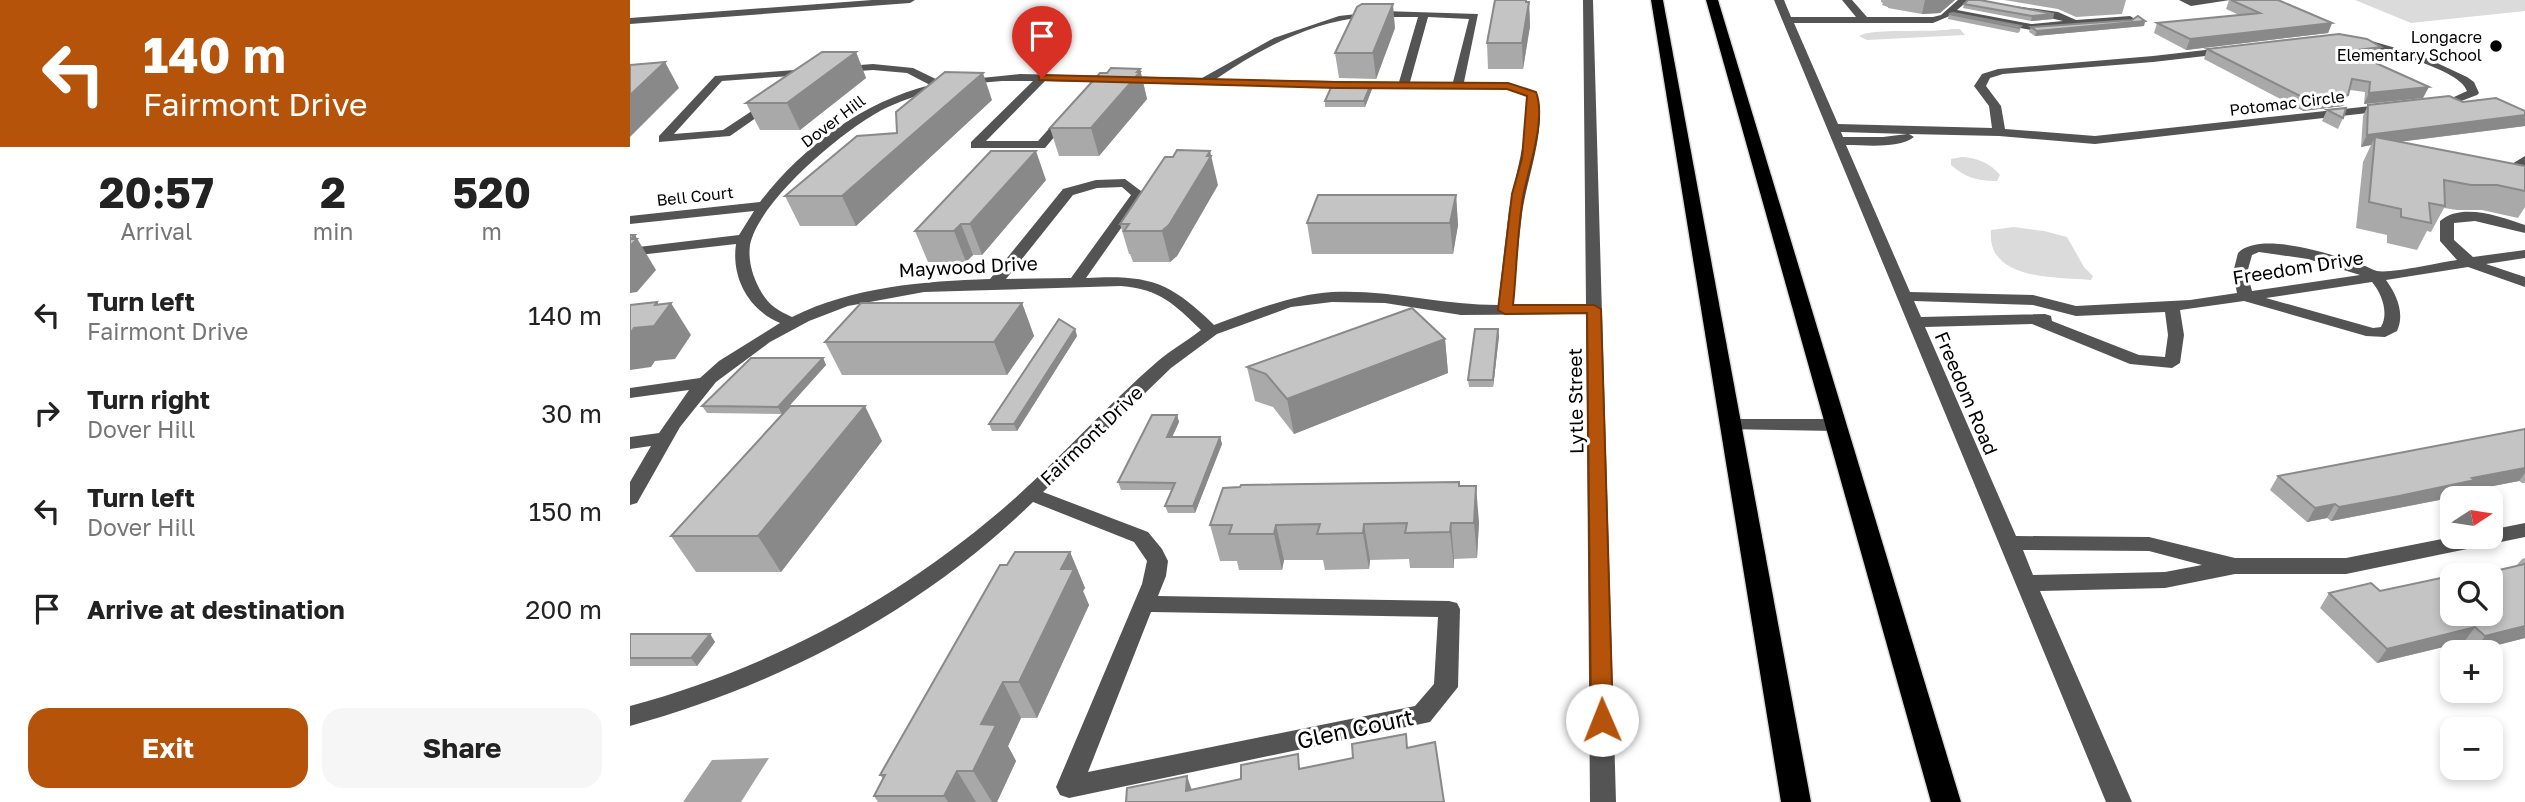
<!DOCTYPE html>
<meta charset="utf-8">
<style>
:root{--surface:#fff;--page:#f6f6f6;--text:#222;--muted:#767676;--accent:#b45309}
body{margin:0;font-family:"Golos Text",sans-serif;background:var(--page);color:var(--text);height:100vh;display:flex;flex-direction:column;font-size:26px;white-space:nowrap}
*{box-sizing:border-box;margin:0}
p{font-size:23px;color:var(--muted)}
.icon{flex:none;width:38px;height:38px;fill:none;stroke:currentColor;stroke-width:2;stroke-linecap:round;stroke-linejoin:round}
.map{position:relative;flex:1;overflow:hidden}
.side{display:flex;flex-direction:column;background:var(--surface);width:630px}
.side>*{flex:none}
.guide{background:#b45309;color:#fff;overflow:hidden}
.needle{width:46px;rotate:78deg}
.fabs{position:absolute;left:1810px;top:486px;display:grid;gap:14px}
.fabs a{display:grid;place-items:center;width:63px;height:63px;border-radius:14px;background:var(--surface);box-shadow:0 4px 10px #0003;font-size:35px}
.pin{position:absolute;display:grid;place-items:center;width:60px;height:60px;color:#fff;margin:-72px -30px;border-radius:50% 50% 50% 0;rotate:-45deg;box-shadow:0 0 7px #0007}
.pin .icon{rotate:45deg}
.me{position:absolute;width:77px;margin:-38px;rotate:359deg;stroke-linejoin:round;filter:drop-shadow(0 0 5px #0008)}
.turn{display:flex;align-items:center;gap:24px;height:147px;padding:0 28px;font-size:32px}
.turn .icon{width:91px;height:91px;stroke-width:2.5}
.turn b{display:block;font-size:49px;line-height:60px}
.eta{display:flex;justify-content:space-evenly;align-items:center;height:119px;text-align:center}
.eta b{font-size:42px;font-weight:700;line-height:49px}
.action{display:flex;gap:14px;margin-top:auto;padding:14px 28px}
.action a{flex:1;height:80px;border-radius:21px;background:var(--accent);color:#fff;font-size:28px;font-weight:700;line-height:80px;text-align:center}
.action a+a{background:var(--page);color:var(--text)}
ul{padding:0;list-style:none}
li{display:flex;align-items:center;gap:21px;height:98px;padding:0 28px}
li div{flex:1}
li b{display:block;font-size:26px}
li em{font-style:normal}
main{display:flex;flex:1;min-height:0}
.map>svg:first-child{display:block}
.green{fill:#dbdbdb}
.water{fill:#a2a2a2}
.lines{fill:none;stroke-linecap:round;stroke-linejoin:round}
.highway-casing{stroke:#dbdbdb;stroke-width:3}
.minor{fill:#545454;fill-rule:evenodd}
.highway{fill:#000;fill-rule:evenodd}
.wall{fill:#a9a9a9}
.shaded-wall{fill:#898989}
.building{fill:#c4c4c4;stroke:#898989;stroke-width:2}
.route{fill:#b45309;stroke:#753606;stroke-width:2}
.poi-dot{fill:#000;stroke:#fff;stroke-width:2.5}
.labels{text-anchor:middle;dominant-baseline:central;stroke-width:6;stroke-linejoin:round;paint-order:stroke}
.far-poi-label{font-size:16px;fill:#000;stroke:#fff;text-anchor:end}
.far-street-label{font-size:16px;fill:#000;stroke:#fff}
.street-label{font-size:19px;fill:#000;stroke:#fff}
.near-street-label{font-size:23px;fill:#000;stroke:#fff}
</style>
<main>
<section class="side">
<div class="guide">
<div class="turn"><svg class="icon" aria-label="left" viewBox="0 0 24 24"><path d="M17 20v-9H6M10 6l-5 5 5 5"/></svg><div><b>140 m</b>Fairmont Drive</div></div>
</div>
<div class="eta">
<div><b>20:57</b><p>Arrival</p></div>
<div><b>2</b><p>min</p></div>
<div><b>520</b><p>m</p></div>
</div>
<ul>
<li><svg class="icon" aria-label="left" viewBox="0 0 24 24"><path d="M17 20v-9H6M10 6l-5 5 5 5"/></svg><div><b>Turn left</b><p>Fairmont Drive</p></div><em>140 m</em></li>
<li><svg class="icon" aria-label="right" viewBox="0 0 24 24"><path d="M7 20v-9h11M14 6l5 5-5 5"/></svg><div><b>Turn right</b><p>Dover Hill</p></div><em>30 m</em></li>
<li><svg class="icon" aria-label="left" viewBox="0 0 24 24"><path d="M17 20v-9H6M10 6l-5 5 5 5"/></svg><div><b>Turn left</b><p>Dover Hill</p></div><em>150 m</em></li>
<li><svg class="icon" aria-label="arrive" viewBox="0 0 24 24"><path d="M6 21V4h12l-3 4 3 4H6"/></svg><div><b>Arrive at destination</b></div><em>200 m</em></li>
</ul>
<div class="action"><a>Exit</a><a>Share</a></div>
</section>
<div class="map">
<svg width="1895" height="802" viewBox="0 0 1895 802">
<rect width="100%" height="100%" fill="#fff"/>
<g class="green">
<polygon points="1725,0 1895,0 1895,11 1781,23"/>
<path d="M1322 29H1330L1335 35 1237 40 1229 36C1240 28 1302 33 1322 29Z"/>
<path d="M1332 157C1348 158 1360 163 1370 175L1367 181C1348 181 1336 178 1321 165V159Z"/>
<path d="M1384 227 1414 231 1437 237 1454 267 1463 276 1461 280C1427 277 1356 281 1361 230Z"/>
</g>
<polygon class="water" points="139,758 111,802 53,802 82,760"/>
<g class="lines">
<defs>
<g id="highway">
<polygon points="1021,0 1033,0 1181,802 1151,802"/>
<polygon points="1076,0 1088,0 1331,802 1301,802"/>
</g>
</defs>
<use href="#highway" class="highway-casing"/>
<g class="minor">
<polygon points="242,0 285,0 280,3 0,24 0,18"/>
<path d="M953 0H963L986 802H960L956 314 831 315 755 303 702 302 661 307 587 334 541 368 413 492 518 532 532 549 538 561 536 576 528 596 819 601 827 603 830 609 828 687 800 722 439 798 430 795 426 787 512 584 517 561 504 542 403 502C291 611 149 685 0 726V706C130 671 253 608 357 522 418 473 469 412 528 361 541 350 557 341 571 330 544 304 530 289 491 286L294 292 218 306 179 321 140 342 86 382 50 427 7 503 0 505V482L21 446 0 449V437L29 433 59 390 0 398V388L70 378 89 361 150 323C119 310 101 278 106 244L0 256V248L109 235 124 211 0 224V216L130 202C172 147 233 102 300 85L277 73 243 70 92 81 44 134 93 130 137 101 147 103 100 136 29 142V136L85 76 243 64 283 68 312 82 390 74 572 78 644 38 709 16 753 11 848 14 834 82 878 83 906 92C919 122 896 181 892 214 888 244 886 274 883 305L956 304ZM736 17H788L769 82 586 79C629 49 683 21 736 17ZM798 17 839 19 823 82H780ZM372 81H403L341 142V148H415L440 118V114H432L408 141H356L415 81 706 88 877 89 897 96 896 130 879 210 868 305C812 305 758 289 702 292 660 295 623 311 584 325 539 281 519 275 456 278L515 194 495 179 466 180 433 189 360 279C294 281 222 287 162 317 145 309 137 304 128 286 122 274 118 259 120 245 129 200 217 126 258 107 294 90 333 84 372 81ZM492 187 501 195 441 278 376 279 443 195 467 188ZM521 612 808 617 804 684 785 706 458 772Z"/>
<path d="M1144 0H1154L1161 17H1226L1212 0H1222L1237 17H1303L1311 15 1328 0H1339L1327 10 1401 24 1433 21 1385 10V6L1428 12 1446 20 1500 16 1505 19 1500 22 1401 30 1322 15 1303 23H1164L1208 124 1362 128 1359 106 1344 86 1352 74 1368 69 1523 56 1705 35 1738 40 1790 55 1837 77 1844 82 1849 93 1847 95 1826 103 1465 144 1369 136 1279 134 1284 137C1268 149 1236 145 1216 145L1280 292 1403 295 1446 306 1560 300 1607 293 1603 273 1608 253C1630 230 1705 255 1732 265 1737 266 1742 270 1747 271 1760 274 1811 262 1827 260L1810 241V221C1832 202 1871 217 1895 225V233L1845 221 1824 223V240L1843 257 1895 250V258L1856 264 1895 277V287L1838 267 1756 280C1767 295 1775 314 1767 331L1755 337 1736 336 1614 301 1550 310 1554 335 1550 363 1542 368 1500 364 1402 324 1295 327 1386 536 1519 537 1605 558H1716L1822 537H1860V530L1895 523V537L1716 574H1605L1535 588 1410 591 1502 802H1476ZM1705 41C1731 44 1829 66 1837 91L1824 97 1465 136 1375 129 1371 106 1356 86 1360 78 1373 74 1523 62ZM1211 132 1277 134 1253 137H1213ZM1629 252 1678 259 1730 275 1622 291 1617 273 1622 255ZM1742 282C1752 294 1759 313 1751 327L1743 328 1636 298ZM1284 301 1403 305 1446 316 1535 312 1538 335 1535 357 1509 355 1422 321 1421 316 1415 314 1291 317ZM1393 550 1519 551 1572 565 1535 572 1403 575Z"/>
<polygon points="1549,0 1600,0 1561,6"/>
<polygon points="1895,156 1895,165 1891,168 1895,171 1895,182 1877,167"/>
<polygon points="1101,419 1205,419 1214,425 1205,431 1095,429 1092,425 1095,421"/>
</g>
<use href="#highway" class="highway"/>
</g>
<g class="wall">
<polygon points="1251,0 1325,0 1310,13 1292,14 1258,8 1258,7 1252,5 1253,3 1251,2"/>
<polygon points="1374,0 1496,0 1492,14 1446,17 1428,9"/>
<polygon points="1599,0 1648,0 1702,23 1698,33 1556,50 1524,33 1527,23 1609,15 1596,9"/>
<polygon points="896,2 899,2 900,26 893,69 858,69 857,43"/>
<polygon points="1334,4 1423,19 1401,21 1333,8"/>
<polygon points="1319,14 1391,26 1390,31 1388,33 1318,19"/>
<polygon points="1515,21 1514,26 1405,36 1399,32 1401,27"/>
<polygon points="765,28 746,79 709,78 705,53"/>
<polygon points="1751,47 1746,57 1736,58 1793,98 1734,104 1735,92 1720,90 1713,106 1673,111 1574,59 1577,49"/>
<polygon points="226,52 236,78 170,130 130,130 116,103"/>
<polygon points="510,69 517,99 469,156 429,156 420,128 477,73"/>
<polygon points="741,84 742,89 735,107 695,107 695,101"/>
<polygon points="362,100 226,226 170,226 155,196 267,133"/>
<polygon points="1738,105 1895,126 1768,142 1895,166 1895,207 1888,218 1852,210 1827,210 1814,208 1801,232 1797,231 1787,250 1757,243 1757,235 1726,228 1733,162 1741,145 1731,147 1733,116"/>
<polygon points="1697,110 1713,118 1708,129 1692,121"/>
<polygon points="416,180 352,255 343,255 336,262 298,262 285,231"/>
<polygon points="588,185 547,256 540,262 503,262 500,254 499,254 490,224"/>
<polygon points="826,195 828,225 823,254 682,254 677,223"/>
<polygon points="392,303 404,336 377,375 212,375 195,342"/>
<polygon points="445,329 447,336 387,431 362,431 359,424"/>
<polygon points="869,336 863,387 839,387 838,380"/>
<polygon points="815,339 818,373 664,434 643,407 625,401 617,367"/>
<polygon points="193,358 196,365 152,414 77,413 72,406"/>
<polygon points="547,415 549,422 542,437 590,437 592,444 565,513 538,513 535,506 542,490 491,490 488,482"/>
<polygon points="1895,429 1895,483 1892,483 1889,481 1837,491 1835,495 1701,521 1697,518 1677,522 1640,490 1648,476"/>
<polygon points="252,441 151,572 66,572 41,536"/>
<polygon points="830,486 849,522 847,558 824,559 824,568 780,568 779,559 740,560 739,569 695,570 693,560 654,560 652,570 609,570 607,561 590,561 580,525"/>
<polygon points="440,552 455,588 453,591 459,605 407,718 391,718 378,746 386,761 367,802 248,802 244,796 253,779 250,775"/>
<polygon points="1895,558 1895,638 1844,651 1834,642 1747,663 1690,608 1699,593 1750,591 1822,614 1886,566 1892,559"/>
<polygon points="0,634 80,634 85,642 67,666 0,666"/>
</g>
<g class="shaded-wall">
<polygon points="1295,0 1325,0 1310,13 1292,14"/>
<polygon points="899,2 900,26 893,69 892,43"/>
<polygon points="763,4 765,28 746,79 743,53"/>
<polygon points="1424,14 1423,19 1401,21 1402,16"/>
<polygon points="1515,21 1514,26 1405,36 1407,31"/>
<polygon points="1702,23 1698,33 1556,50 1560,39"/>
<polygon points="1751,47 1746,57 1714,61 1719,51"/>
<polygon points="226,52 236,78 170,130 157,103"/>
<polygon points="35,62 49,88 0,137 0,95"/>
<polygon points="510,69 517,99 469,156 461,128"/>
<polygon points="353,73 362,100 226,226 212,196"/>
<polygon points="741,84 742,89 735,107 734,101"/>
<polygon points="1799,87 1793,98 1734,104 1739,93"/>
<polygon points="1718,95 1713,106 1673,111 1678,100"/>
<polygon points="1895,115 1895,126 1744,145 1745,137 1741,145 1731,147 1737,135"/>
<polygon points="406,151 416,180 352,255 340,224"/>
<polygon points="580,151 588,185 547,256 540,262 532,231"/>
<polygon points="826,195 828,225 823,254 820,223"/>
<polygon points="331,224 343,255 336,262 324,231"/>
<polygon points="5,235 26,270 7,292 0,293 0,246 1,239"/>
<polygon points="27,302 34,312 41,303 61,335 45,359 25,361 21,367 0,370 0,334"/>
<polygon points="392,303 404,336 377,375 364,342"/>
<polygon points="445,329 447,336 387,431 384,424"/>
<polygon points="868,329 869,336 863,387 863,380"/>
<polygon points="815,339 818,373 664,434 657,399"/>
<polygon points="193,358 196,365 152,414 148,407"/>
<polygon points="235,406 252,441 151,572 128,536"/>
<polygon points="547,415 549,422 539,444 537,437"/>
<polygon points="590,437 592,444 565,513 563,506"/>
<polygon points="1895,468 1895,473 1889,481 1837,491 1835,495 1701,521 1709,507 1842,478"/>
<polygon points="846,486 849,522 847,558 844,523"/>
<polygon points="1705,504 1697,518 1677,522 1685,508"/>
<polygon points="821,523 824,559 824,568 820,532"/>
<polygon points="734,524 740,560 739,569 733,533"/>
<polygon points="646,525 654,560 652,570 644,534"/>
<polygon points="440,552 455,588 453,591 459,605 407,718 389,682 431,569"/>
<polygon points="1895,626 1895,638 1844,651 1855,636"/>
<polygon points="1845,627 1834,642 1747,663 1757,649"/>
<polygon points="80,634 85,642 67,666 61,658"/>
<polygon points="373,682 391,718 378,746 386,761 367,802 362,802 343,771 351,724"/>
<polygon points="327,771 346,802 318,802 314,796"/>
<polygon points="557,776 566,802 556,791"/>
</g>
<g class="building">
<polygon points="865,0 896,0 896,2 899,2 892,43 857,43"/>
<polygon points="1338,0 1350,0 1424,14 1402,16 1334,4"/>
<polygon points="1601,0 1648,0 1702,23 1560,39 1527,23 1630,13"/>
<polygon points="732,4 763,4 743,53 705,53 727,7"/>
<polygon points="1323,13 1391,26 1389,28 1319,14"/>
<polygon points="1508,16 1515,21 1407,31 1401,27 1502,20"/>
<polygon points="1709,34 1737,39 1751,47 1719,51 1799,87 1739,93 1740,82 1722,79 1718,95 1678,100 1577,49"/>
<polygon points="192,52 226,52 157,103 116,103"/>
<polygon points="35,62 0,95 0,65"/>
<polygon points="481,68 510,69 507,72 510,72 461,128 420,128 470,73 477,73"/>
<polygon points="315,72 353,73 212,196 155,196 227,136 267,133 266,112"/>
<polygon points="703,83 741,84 734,101 695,101"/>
<polygon points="1819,96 1833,102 1866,98 1895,111 1895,115 1737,135 1738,105"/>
<polygon points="1716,108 1713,118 1697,110"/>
<polygon points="1745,137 1895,166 1895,191 1867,185 1841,185 1814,180 1815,206 1799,203 1801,223 1771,217 1771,209 1739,202"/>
<polygon points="547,150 580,151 577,156 581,156 539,225 532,231 494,231 499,224 490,224 535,157 543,157"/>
<polygon points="361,151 406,151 340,224 331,224 324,231 285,231"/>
<polygon points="688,195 826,195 820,223 677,223"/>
<polygon points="0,235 5,235 1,239 7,239 0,246"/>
<polygon points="27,302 25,305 41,303 24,326 4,328 0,334 0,305"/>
<polygon points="231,303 392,303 364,342 195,342"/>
<polygon points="782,308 815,339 657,399 636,374 617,367"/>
<polygon points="429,319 445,329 384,424 359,424"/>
<polygon points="845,329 868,329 863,380 838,380"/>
<polygon points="121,358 193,358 148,407 72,406"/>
<polygon points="160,406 235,406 128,536 41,536"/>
<polygon points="522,415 547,415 537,437 590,437 563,506 535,506 545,483 488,482"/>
<polygon points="1895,429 1895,468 1842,478 1845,480 1769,496 1709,507 1705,504 1685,508 1648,476"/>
<polygon points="829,482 829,486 846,486 844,523 821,523 820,532 775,533 777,523 734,524 733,533 687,534 690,524 646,525 644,534 599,534 602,525 580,525 593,488 610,487 611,485"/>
<polygon points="385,552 440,552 431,569 444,569 389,682 373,682 351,724 366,725 343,771 327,771 314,796 244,796 255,775 250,775 370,565 377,565"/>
<polygon points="1895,564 1895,626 1855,636 1845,627 1757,649 1699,593 1741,583 1750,591 1820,576 1822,578 1822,614 1860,614 1860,576 1843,576"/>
<polygon points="0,634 80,634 61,658 0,658"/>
<polygon points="776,734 777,748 805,742 814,802 496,802 497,788 557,776 556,791 611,779 611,765 668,754 669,769 723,758 722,744"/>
</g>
<path class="route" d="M412 75 706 82 878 83 906 92C916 117 900 165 894 192 887 229 887 268 883 305H964L971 309 983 720 979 726 972 729 964 726 961 720 957 313 875 314 868 310 882 194 892 158 897 96 877 89 706 88 409 80V76Z"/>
<circle class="poi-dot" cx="1866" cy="46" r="7"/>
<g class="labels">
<g class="far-poi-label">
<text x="1852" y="37">Longacre<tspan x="1852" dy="18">Elementary School</tspan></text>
</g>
<g class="far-street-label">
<text transform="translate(1657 103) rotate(-7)">Potomac Circle</text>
<text transform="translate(203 121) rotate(-37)">Dover Hill</text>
<text transform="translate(65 196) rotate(-6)">Bell Court</text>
</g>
<g class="street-label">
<text transform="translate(338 266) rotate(-3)">Maywood Drive</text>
<text transform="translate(1668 267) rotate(-9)">Freedom Drive</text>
<text transform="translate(1337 393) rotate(67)">Freedom Road</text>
<text transform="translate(945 401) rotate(-91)">Lytle Street</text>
<text transform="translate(461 435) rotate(-44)">Fairmont Drive</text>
</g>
<g class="near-street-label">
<text transform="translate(725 728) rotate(-12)">Glen Court</text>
</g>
</g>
</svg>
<div class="fabs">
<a><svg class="needle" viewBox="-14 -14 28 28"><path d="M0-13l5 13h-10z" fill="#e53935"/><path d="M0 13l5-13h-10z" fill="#767676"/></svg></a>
<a><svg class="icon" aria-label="search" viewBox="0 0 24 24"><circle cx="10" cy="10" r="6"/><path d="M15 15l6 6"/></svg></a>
<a>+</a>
<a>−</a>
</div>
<div class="pin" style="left:412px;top:78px;background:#d93025"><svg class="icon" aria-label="arrive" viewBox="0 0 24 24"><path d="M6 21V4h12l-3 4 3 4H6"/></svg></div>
<svg class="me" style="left:972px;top:720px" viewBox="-20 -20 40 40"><circle r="19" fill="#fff"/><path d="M0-13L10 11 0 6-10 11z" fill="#b45309"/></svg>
</div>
</main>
